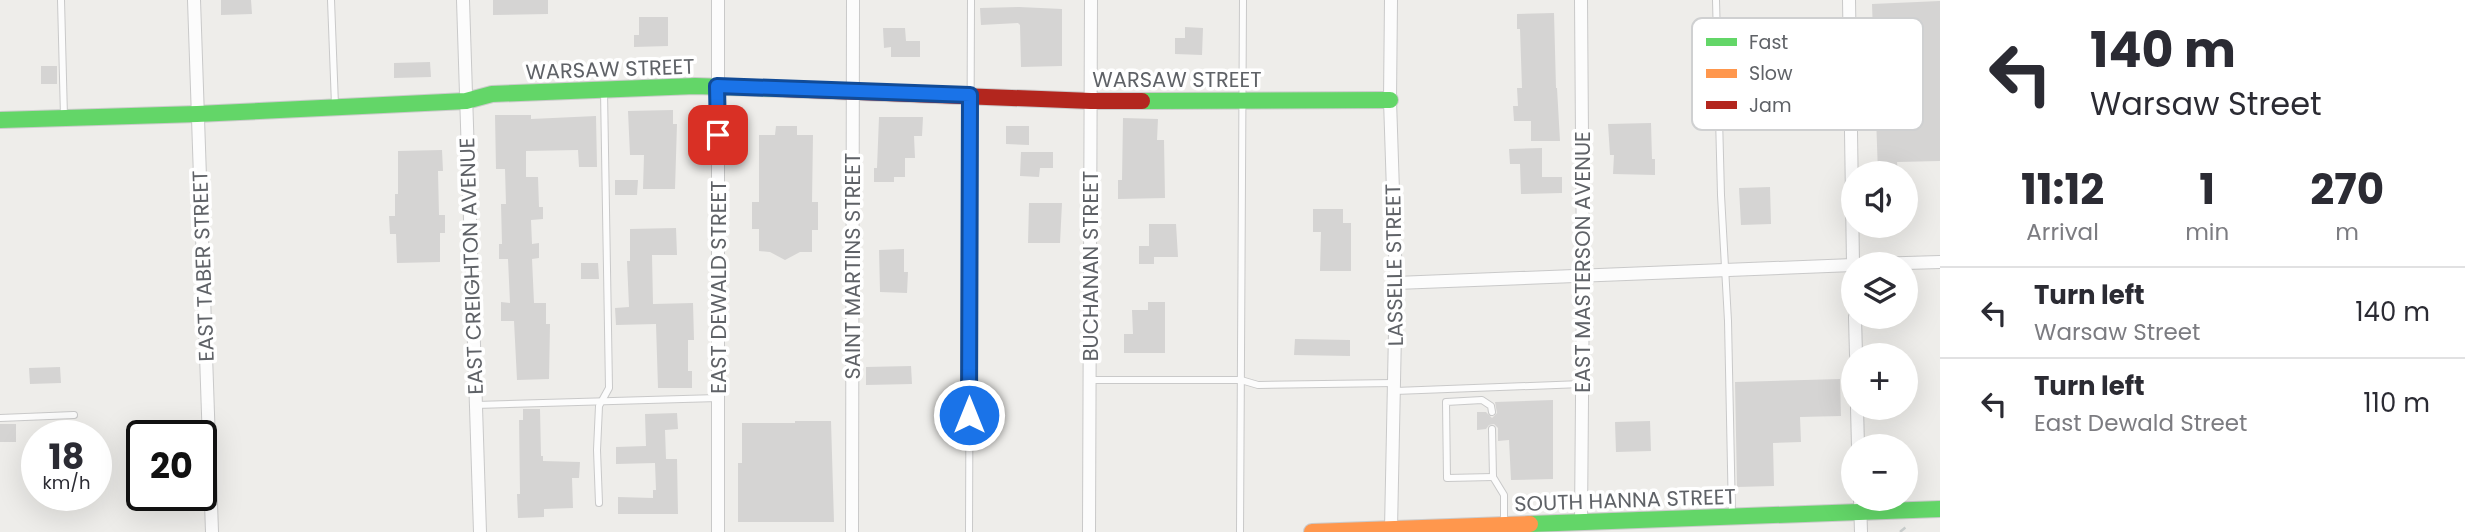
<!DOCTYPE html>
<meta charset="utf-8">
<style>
:root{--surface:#fff;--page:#f7f7f7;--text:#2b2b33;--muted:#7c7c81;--line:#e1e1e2}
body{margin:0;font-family:Poppins,sans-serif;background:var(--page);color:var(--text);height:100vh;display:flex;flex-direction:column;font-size:26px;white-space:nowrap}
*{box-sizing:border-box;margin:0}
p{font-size:23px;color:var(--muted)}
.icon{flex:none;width:38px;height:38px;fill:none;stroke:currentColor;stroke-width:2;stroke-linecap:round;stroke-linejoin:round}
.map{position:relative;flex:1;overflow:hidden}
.panel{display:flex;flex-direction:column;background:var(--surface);width:525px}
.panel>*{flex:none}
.banner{background:#fff;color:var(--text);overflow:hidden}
.tools{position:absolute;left:1841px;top:161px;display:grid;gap:14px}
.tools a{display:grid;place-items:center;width:77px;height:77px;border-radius:50%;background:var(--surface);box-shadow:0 7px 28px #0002;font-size:35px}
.speed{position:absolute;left:21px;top:420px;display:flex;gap:14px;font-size:35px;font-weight:700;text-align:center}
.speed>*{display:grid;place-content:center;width:91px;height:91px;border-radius:50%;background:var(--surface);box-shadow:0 7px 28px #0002;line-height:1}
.speed small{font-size:18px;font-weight:400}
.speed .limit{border:4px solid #111;border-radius:10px;background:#fff;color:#111}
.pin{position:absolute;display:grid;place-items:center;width:60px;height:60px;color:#fff;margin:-30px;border-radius:14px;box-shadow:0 4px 10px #0006}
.me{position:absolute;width:77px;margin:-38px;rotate:0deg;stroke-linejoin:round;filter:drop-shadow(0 0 5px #0008)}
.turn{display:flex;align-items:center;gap:24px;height:147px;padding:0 35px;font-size:32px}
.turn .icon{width:91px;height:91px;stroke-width:2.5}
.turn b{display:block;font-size:49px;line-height:60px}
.eta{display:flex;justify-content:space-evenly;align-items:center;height:119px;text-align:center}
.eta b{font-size:42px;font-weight:700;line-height:49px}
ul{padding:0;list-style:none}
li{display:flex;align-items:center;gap:21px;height:91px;padding:0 35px;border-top:2px solid var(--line)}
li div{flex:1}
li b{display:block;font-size:26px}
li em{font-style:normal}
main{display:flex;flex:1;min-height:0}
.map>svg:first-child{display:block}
.building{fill:#d5d4d3}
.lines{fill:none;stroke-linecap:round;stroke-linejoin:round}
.lane-casing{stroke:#c9c9c9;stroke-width:8}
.street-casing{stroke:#c9c9c9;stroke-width:14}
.fast-casing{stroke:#cbcbcb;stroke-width:18}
.slow-casing{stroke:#cbcbcb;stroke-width:18}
.jam-casing{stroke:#cbcbcb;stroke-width:18}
.path{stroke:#cacecd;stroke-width:2.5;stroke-dasharray:7 3.5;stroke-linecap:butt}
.lane{stroke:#fcfcfc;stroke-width:6}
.street{stroke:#fcfcfc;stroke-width:12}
.fast{stroke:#63d668;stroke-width:16}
.slow{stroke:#ff974d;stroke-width:16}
.jam{stroke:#b3261e;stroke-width:16}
.route-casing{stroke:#114b97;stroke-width:18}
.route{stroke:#1a73e8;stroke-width:12}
.labels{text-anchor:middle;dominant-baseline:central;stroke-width:7;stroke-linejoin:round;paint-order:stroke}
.street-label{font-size:21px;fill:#5f6267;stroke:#fff}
.key{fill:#fff;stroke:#cfd0d1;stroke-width:2}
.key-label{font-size:19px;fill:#5f6267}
</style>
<main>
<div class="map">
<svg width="1940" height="532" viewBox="0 0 1940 532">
<rect width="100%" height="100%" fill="#eeedea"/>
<g class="building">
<polygon points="221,0 251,0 252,14 221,15"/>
<polygon points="493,0 548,0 548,14 493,15"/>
<polygon points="1940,1 1940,161 1897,162 1898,173 1878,173 1872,4"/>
<polygon points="1019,7 1062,9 1062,66 1021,67 1020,25 1018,23 981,25 980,8"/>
<polygon points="1554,13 1556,88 1557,88 1560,141 1531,141 1531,121 1514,121 1513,106 1518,106 1517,88 1522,88 1520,29 1517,29 1517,14"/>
<polygon points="639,17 668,17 668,46 634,47 634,35 639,35"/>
<polygon points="1185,27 1203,28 1202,55 1175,54 1175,38 1185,38"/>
<polygon points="883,28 905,28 906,41 920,41 920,57 891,57 891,47 884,48"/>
<polygon points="430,62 431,77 394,78 394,63"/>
<rect x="41" y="66" width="16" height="18"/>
<polygon points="673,110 673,124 677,124 675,189 643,189 644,155 630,155 628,111"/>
<polygon points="495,115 531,115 531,119 596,116 597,167 579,167 578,150 526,151 526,177 538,177 539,207 543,207 543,219 531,220 532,244 539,243 539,258 532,259 534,303 546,303 546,324 550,324 549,379 517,380 514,321 501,321 501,302 510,303 508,259 499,259 499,244 502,244 501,204 506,204 505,169 496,169"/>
<polygon points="879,117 923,117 922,136 914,136 915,158 905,158 905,177 894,177 894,182 874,182 874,168 877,168"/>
<polygon points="1123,118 1158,119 1157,140 1164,140 1165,198 1118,199 1118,180 1122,180"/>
<polygon points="1651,123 1652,159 1655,159 1655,175 1613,174 1614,155 1610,155 1608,124"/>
<polygon points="776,126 797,126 797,135 813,135 812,202 818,202 818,230 812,230 812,252 800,252 785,260 770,252 759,251 759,229 752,229 752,202 759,202 759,135 775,135"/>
<polygon points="1006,126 1029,126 1029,145 1006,144"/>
<polygon points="1542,148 1542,177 1562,177 1562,193 1521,194 1520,164 1510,164 1509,149"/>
<polygon points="442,150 443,171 438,171 439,215 445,215 445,233 440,233 440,262 397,263 396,234 390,234 389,216 395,216 395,194 398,194 398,151"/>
<polygon points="1021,152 1053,152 1053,168 1040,168 1039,177 1020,176"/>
<polygon points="615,180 638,180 637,195 615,195"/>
<polygon points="1770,187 1771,224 1741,225 1739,188"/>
<polygon points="1029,203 1062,203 1060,243 1028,243"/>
<polygon points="1313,209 1343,209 1343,223 1351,223 1351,271 1320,271 1321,232 1313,232"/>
<polygon points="1149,224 1176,224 1178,257 1154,257 1154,264 1139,264 1139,246 1149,246"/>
<polygon points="676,228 677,255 652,255 653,304 693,303 694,340 688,340 688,371 692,371 692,388 658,388 656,324 616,325 615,308 629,307 627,261 630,261 630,229"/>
<polygon points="904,249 904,272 908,272 907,293 880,292 879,250"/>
<polygon points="581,263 598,263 599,279 581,279"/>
<polygon points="1148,302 1165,302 1165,353 1124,353 1124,334 1133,334 1132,310 1148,310"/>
<polygon points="1295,339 1350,340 1350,356 1294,355"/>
<polygon points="911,366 912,384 866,385 866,367"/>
<polygon points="60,367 61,383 30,384 29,368"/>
<polygon points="1840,379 1841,416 1800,417 1801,442 1773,443 1774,486 1737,487 1735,382"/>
<polygon points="1553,400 1553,479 1511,480 1509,440 1498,441 1498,428 1494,424 1489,425 1486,429 1477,430 1477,412 1486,412 1492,418 1497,413 1495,402"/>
<polygon points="523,409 540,409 541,456 543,456 543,461 580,462 579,478 572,478 573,508 544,509 544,517 518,518 517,494 520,494 519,420 523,420"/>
<polygon points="677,413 678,429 665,430 666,459 677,459 678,514 618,514 618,497 653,498 653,490 656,490 655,463 616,464 616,447 646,446 645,414"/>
<polygon points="795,421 831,421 834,522 738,522 738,463 742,463 742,423 795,423"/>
<polygon points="1650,421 1651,451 1616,452 1615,422"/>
<rect x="0" y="424" width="16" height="18"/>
</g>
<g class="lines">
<defs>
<g id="lane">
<polyline points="61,0 64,117"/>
<polyline points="331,0 335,105"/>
<polyline points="1716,0 1721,195 1728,321 1732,516"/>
<polyline points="1090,380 1241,380 1258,385 1394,383"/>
<polyline points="1395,391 1582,384"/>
<polyline points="476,405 718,398"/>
<polyline points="1492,412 1491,406 1482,400 1446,402 1447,478 1493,477"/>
<polyline points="0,418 74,415"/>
<polyline points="1492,429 1493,477 1504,495 1504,523"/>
<polyline points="599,503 597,450 599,406 609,388 604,91"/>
<polyline points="969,532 971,0"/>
<polyline points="1240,532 1243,0"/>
</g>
<g id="street">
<polyline points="194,0 212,532"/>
<polyline points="463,0 480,532"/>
<polyline points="718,0 718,532"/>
<polyline points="1391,0 1390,100 1396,283 1391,529"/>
<polyline points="1849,0 1853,264"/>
<polyline points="1872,264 1940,262"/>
<polyline points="1396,283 1853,265"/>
<polyline points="1855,317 1856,355"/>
<polyline points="1857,408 1858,446"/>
<polyline points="1860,499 1861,532"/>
<polyline points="1581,523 1583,275 1581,0"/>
<polyline points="852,532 853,0"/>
<polyline points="1089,532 1091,0"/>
</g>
<g id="fast">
<polyline points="1142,101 1390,100"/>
<polyline points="0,120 197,114 466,101 492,94 695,86 783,89"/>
<polyline points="1530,524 1940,509"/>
</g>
<polyline id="slow" points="1312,532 1530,524"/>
<polyline id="jam" points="783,89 1091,101 1142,101"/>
</defs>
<use href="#lane" class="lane-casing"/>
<use href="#street" class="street-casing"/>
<use href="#fast" class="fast-casing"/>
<use href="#slow" class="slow-casing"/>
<use href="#jam" class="jam-casing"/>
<polyline class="path" points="1900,532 1906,527"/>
<use href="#lane" class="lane"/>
<use href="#street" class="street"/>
<use href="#fast" class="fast"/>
<use href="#slow" class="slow"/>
<use href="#jam" class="jam"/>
</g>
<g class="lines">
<defs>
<polyline id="route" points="718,135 717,86 970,95 969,415"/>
</defs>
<use href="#route" class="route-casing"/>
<use href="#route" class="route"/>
</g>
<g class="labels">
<g class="street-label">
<text transform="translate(610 69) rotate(-2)">WARSAW STREET</text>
<text x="1177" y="79">WARSAW STREET</text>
<text transform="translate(1582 262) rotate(-90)">EAST MASTERSON AVENUE</text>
<text transform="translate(1394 265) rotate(-91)">LASSELLE STREET</text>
<text transform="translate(203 266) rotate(-92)">EAST TABER STREET</text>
<text transform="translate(471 266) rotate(-92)">EAST CREIGHTON AVENUE</text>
<text transform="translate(852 266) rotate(-90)">SAINT MARTINS STREET</text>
<text transform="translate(1090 266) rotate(-90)">BUCHANAN STREET</text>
<text transform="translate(718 287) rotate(-90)">EAST DEWALD STREET</text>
<text transform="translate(1625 500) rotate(-2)">SOUTH HANNA STREET</text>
</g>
</g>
<rect x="1692" y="18" width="231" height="112" rx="10" class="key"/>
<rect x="1706" y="38" width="31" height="8" fill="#63d668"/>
<rect x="1706" y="69" width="31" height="9" fill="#ff974d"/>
<rect x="1706" y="101" width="31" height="8" fill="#b3261e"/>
<g class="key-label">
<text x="1749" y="49">Fast</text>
<text x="1749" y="80">Slow</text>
<text x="1749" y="112">Jam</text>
</g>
</svg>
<div class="tools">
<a><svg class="icon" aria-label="sound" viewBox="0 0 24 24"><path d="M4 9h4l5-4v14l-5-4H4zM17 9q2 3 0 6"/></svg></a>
<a><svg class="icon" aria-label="layers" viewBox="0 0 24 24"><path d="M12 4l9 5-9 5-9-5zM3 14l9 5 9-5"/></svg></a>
<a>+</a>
<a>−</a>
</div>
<div class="speed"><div>18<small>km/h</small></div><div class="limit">20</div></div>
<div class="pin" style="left:718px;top:135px;background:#d93025"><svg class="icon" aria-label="arrive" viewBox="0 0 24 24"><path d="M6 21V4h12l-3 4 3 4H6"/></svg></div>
<svg class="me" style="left:969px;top:415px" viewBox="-20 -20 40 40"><circle r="17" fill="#1a73e8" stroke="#fff" stroke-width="3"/><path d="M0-11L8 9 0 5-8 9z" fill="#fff"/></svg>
</div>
<section class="panel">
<div class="banner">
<div class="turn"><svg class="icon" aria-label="left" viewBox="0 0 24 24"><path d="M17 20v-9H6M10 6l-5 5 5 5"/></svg><div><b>140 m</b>Warsaw Street</div></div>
</div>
<div class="eta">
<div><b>11:12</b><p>Arrival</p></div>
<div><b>1</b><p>min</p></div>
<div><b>270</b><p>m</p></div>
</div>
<ul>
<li><svg class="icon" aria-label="left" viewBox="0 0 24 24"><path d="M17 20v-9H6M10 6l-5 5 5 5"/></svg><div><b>Turn left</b><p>Warsaw Street</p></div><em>140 m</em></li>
<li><svg class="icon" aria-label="left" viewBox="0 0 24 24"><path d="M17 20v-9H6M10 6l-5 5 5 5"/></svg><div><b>Turn left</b><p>East Dewald Street</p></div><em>110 m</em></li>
</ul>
</section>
</main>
